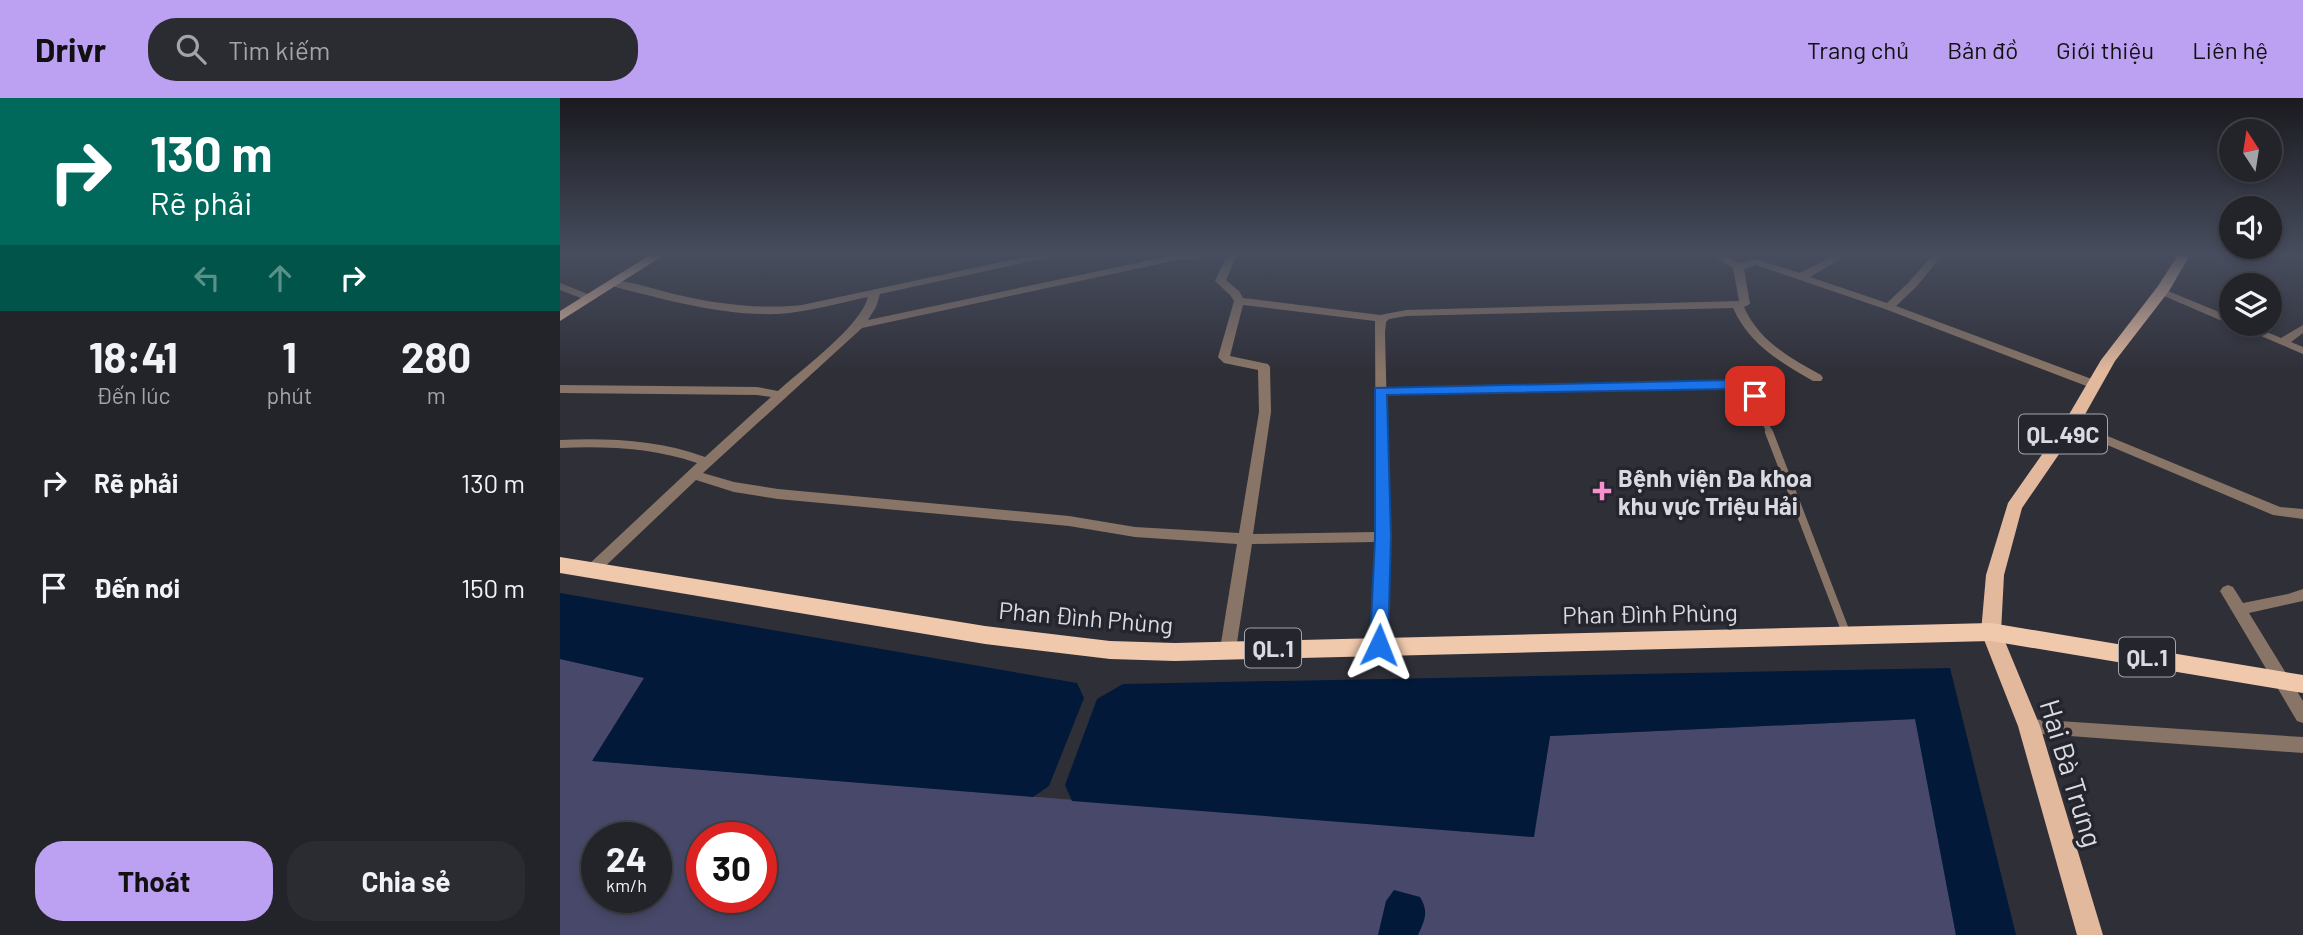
<!DOCTYPE html>
<html lang="vi">
<meta charset="utf-8">
<style>
:root{--surface:#23232a;--page:#2b2b32;--text:#f1f3f6;--muted:#a3a4a8;--line:#404047;--accent:#bca0f2}
body{margin:0;font-family:Barlow,sans-serif;background:var(--page);color:var(--text);height:100vh;display:flex;flex-direction:column;font-size:26px;white-space:nowrap}
*{box-sizing:border-box;margin:0}
p{font-size:23px;color:var(--muted)}
.icon{flex:none;width:38px;height:38px;fill:none;stroke:currentColor;stroke-width:2;stroke-linecap:round;stroke-linejoin:round}
.map{position:relative;flex:1;overflow:hidden}
.side{display:flex;flex-direction:column;background:var(--surface);width:560px}
.side>*{flex:none}
.banner{background:#00695c;color:#fff;overflow:hidden}
.needle{width:46px;rotate:348deg}
.buttons{position:absolute;left:1659px;top:21px;display:grid;gap:14px}
.buttons a{display:grid;place-items:center;width:63px;height:63px;border-radius:50%;background:var(--surface);box-shadow:0 4px 10px #0003,0 0 0 2px var(--line);font-size:35px}
.speed{position:absolute;left:21px;top:724px;display:flex;gap:14px;font-size:35px;font-weight:700;text-align:center}
.speed>*{display:grid;place-content:center;width:91px;height:91px;border-radius:50%;background:var(--surface);box-shadow:0 4px 10px #0003,0 0 0 2px var(--line);line-height:1}
.speed small{font-size:18px;font-weight:400}
.speed .limit{border:10px solid #d22;background:#fff;color:#111}
.pin{position:absolute;display:grid;place-items:center;width:60px;height:60px;color:#fff;margin:-30px;border-radius:14px;box-shadow:0 4px 10px #0006}
.me{position:absolute;width:77px;margin:-38px;rotate:2deg;stroke-linejoin:round;filter:drop-shadow(0 0 5px #0008)}
.turn{display:flex;align-items:center;gap:24px;height:147px;padding:0 35px;font-size:32px}
.turn .icon{width:91px;height:91px;stroke-width:2.5}
.turn b{display:block;font-size:49px;line-height:60px}
.lanes{display:flex;align-items:center;height:66px;padding:0 35px;background:#0003;justify-content:center;gap:35px;direction:ltr}
.lanes .off{opacity:.35}
.eta{display:flex;justify-content:space-evenly;align-items:center;height:119px;text-align:center}
.eta b{font-size:42px;font-weight:700;line-height:49px}
.cta{display:flex;gap:14px;margin-top:auto;padding:14px 35px}
.cta a{flex:1;height:80px;border-radius:28px;background:var(--accent);color:#111;font-size:28px;font-weight:700;line-height:80px;text-align:center}
.cta a+a{background:var(--page);color:var(--text)}
ul{padding:0;list-style:none}
li{display:flex;align-items:center;gap:21px;height:105px;padding:0 35px}
li div{flex:1}
li b{display:block;font-size:26px}
li em{font-style:normal}
header{display:flex;align-items:center;gap:42px;box-sizing:border-box;height:98px;padding:0 35px;background:var(--accent);color:#111}
header strong{font-size:33px}
nav{display:flex;gap:38px;margin-inline-start:auto;font-size:24px}
.search{width:490px;height:63px;background:var(--page);display:flex;align-items:center;gap:18px;box-sizing:border-box;padding:0 24px;border-radius:28px;color:var(--muted);font-size:26px}
main{display:flex;flex:1;min-height:0}
.map>svg:first-child{display:block}
.green{fill:#48486a;fill-rule:evenodd}
.water{fill:#02193a}
.lines{fill:none;stroke-linecap:round;stroke-linejoin:round}
.service-far1{stroke:#897567;stroke-width:6}
.service{stroke:#897567;stroke-width:8}
.minor{fill:#897567;fill-rule:evenodd}
.primary{fill:#e2b99d;fill-rule:evenodd}
.trunk{fill:#f0c8ac;fill-rule:evenodd}
.route{fill:#1a73e8;stroke:#114b97;stroke-width:2}
.poi-dot{fill:#f790ce;stroke:#25252e;stroke-width:2.5}
.labels{text-anchor:middle;dominant-baseline:central;stroke-width:7;stroke-linejoin:round;paint-order:stroke}
.shield{fill:#25252e;stroke:#a4a4ab;stroke-width:2}
.shield-label{font-size:23px;font-weight:bold;fill:#dadbe1}
.poi-label{font-size:24px;font-weight:bold;fill:#dadbe1;stroke:#25252e;text-anchor:start}
.street-label{font-size:24px;fill:#dadbe1;stroke:#25252e}
.near-street-label{font-size:28px;fill:#dadbe1;stroke:#25252e}
</style>
<header>
<strong>Drivr</strong>
<div class="search"><svg class="icon" aria-label="search" viewBox="0 0 24 24"><circle cx="10" cy="10" r="6"/><path d="M15 15l6 6"/></svg>Tìm kiếm</div>
<nav><a>Trang chủ</a><a>Bản đồ</a><a>Giới thiệu</a><a>Liên hệ</a></nav>
</header>
<main>
<section class="side">
<div class="banner">
<div class="turn"><svg class="icon" aria-label="right" viewBox="0 0 24 24"><path d="M7 20v-9h11M14 6l5 5-5 5"/></svg><div><b>130 m</b>Rẽ phải</div></div>
<div class="lanes"><svg class="icon off" aria-label="left" viewBox="0 0 24 24"><path d="M17 20v-9H6M10 6l-5 5 5 5"/></svg><svg class="icon off" aria-label="ahead" viewBox="0 0 24 24"><path d="M12 20V5M6 11l6-6 6 6"/></svg><svg class="icon" aria-label="right" viewBox="0 0 24 24"><path d="M7 20v-9h11M14 6l5 5-5 5"/></svg></div>
</div>
<div class="eta">
<div><b>18:41</b><p>Đến lúc</p></div>
<div><b>1</b><p>phút</p></div>
<div><b>280</b><p>m</p></div>
</div>
<ul>
<li><svg class="icon" aria-label="right" viewBox="0 0 24 24"><path d="M7 20v-9h11M14 6l5 5-5 5"/></svg><div><b>Rẽ phải</b></div><em>130 m</em></li>
<li><svg class="icon" aria-label="arrive" viewBox="0 0 24 24"><path d="M6 21V4h12l-3 4 3 4H6"/></svg><div><b>Đến nơi</b></div><em>150 m</em></li>
</ul>
<div class="cta"><a>Thoát</a><a>Chia sẻ</a></div>
</section>
<div class="map">
<svg width="1743" height="837" viewBox="0 0 1743 837">
<rect width="100%" height="100%" fill="#2f2f38"/>
<path class="green" d="M0 561 85 580 33 663 973 739 990 638 1356 621 1396 837H0ZM37 740H96V800H37ZM142 740H201V800H142Z"/>
<g class="water">
<polygon points="0,495 517,585 524,600 489,688 473,699 32,663 84,580 0,561"/>
<polygon points="1390,570 1456,837 1396,837 1355,621 990,638 974,739 512,703 505,687 537,601 563,586"/>
<path d="M834 792 860 799C869 814 865 822 858 837H818L826 803Z"/>
</g>
<g class="lines">
<polyline class="service-far1" points="820,293 1172,287 1195,298 1210,336"/>
<polyline class="service" points="1209,334 1287,537"/>
<g class="minor">
<path d="M474 157H491L486 160 320 196 316 209 308 222 614 157 642 158 637 161 617 162 302 230 143 375 174 384 218 391 509 418 575 429 679 435 699 314 698 272 664 265 658 259 674 203 670 197 655 183 667 157H677L666 182 679 193 683 200 820 217 846 212 1179 203 1173 170 1153 157H1164L1179 165 1196 161 1240 175 1275 157H1287L1250 179 1327 205 1349 184 1372 157H1382L1357 188 1336 208 1537 283 1539 286 1533 290 1529 289 1325 211 1196 167 1184 171 1190 206 1184 209C1199 243 1230 260 1261 277L1263 280 1261 283H1253C1220 264 1189 246 1173 210L846 218 829 221 826 224 825 235 830 439 827 547 825 551 819 553 813 551 811 547 816 444 692 446 676 551 674 556 668 557 662 556 660 551 677 446 575 439 509 428 218 401 174 394 136 382 36 477H26L24 473 26 469 137 365C93 350 47 348 0 350V342C49 340 98 342 145 359L211 299 197 297 0 295V287L197 289 218 293C242 271 300 229 308 199 279 205 249 214 218 216 161 218 103 201 48 187V183C68 181 102 194 123 198 163 207 201 211 242 207ZM683 207 815 223 816 434 693 436 711 314 710 269 708 266 670 258Z"/>
<polygon points="0,185 33,198 34,200 29,203 0,192"/>
<polygon points="1601,190 1671,219 1671,226 1673,226 1667,225 1597,195 1597,191"/>
<polygon points="1673,226 1688,226 1721,240 1743,227 1743,235 1731,244 1743,249 1743,256"/>
<polygon points="1511,323 1720,409 1743,411 1743,421 1713,417 1507,330 1505,327 1507,324"/>
<polygon points="1668,487 1673,489 1683,505 1728,496 1743,491 1743,503 1689,515 1743,603 1743,625 1737,623 1660,493 1663,489"/>
<polygon points="1469,621 1743,639 1743,655 1469,635 1463,633 1460,628 1463,623"/>
</g>
<g class="primary">
<polygon points="90,157 104,157 0,223 0,213"/>
<polygon points="1618,157 1630,157 1609,193 1555,263 1519,327 1462,410 1444,477 1441,534 1480,628 1543,837 1517,837 1458,628 1421,534 1426,477 1448,405 1504,325 1541,262 1598,188"/>
</g>
<polygon class="trunk" points="0,459 425,528 550,543 615,545 1431,525 1743,577 1743,595 1431,543 615,563 550,561 425,546 0,475"/>
</g>
<linearGradient id="sky" x2="0" y2="1"><stop stop-color="#1a1a1f"/><stop offset="0.57" stop-color="#474d5e"/><stop offset="1" stop-color="#474d5e" stop-opacity="0"/></linearGradient>
<rect width="1743" height="274" fill="url(#sky)"/>
<polygon class="route" points="1172,282 1202,298 1195,303 1170,291 827,297 831,439 828,547 825,552 819,554 813,552 810,547 815,439 815,290"/>
<path class="poi-dot" d="M1038.5 382.5h7v7h7v7h-7v7h-7v-7h-7v-7h7z"/>
<g class="labels">
<g class="shield">
<rect x="1459" y="316.5" width="88" height="39" rx="5"/>
<rect x="685" y="530.5" width="56" height="39" rx="5"/>
<rect x="1559" y="539.5" width="56" height="39" rx="5"/>
</g>
<g class="shield-label">
<text x="1503" y="336">QL.49C</text>
<text x="713" y="550">QL.1</text>
<text x="1587" y="559">QL.1</text>
</g>
<g class="poi-label">
<text x="1058" y="379">Bệnh viện Đa khoa<tspan x="1058" dy="28">khu vực Triệu Hải</tspan></text>
</g>
<g class="street-label">
<text transform="translate(1090 515) rotate(-1)">Phan Đình Phùng</text>
<text transform="translate(526 519) rotate(5)">Phan Đình Phùng</text>
</g>
<g class="near-street-label">
<text transform="translate(1512 675) rotate(73)">Hai Bà Trưng</text>
</g>
</g>
</svg>
<div class="buttons">
<a><svg class="needle" viewBox="-14 -14 28 28"><path d="M0-13l5 13h-10z" fill="#e53935"/><path d="M0 13l5-13h-10z" fill="#a3a4a8"/></svg></a>
<a><svg class="icon" aria-label="sound" viewBox="0 0 24 24"><path d="M4 9h4l5-4v14l-5-4H4zM17 9q2 3 0 6"/></svg></a>
<a><svg class="icon" aria-label="layers" viewBox="0 0 24 24"><path d="M12 4l9 5-9 5-9-5zM3 14l9 5 9-5"/></svg></a>
</div>
<div class="speed"><div>24<small>km/h</small></div><div class="limit">30</div></div>
<div class="pin" style="left:1195px;top:298px;background:#d93025"><svg class="icon" aria-label="arrive" viewBox="0 0 24 24"><path d="M6 21V4h12l-3 4 3 4H6"/></svg></div>
<svg class="me" style="left:819px;top:547px" viewBox="-20 -20 40 40"><path d="M0-17L14 15 0 8-14 15z" fill="#1a73e8" stroke="#fff" stroke-width="4"/></svg>
</div>
</main>
